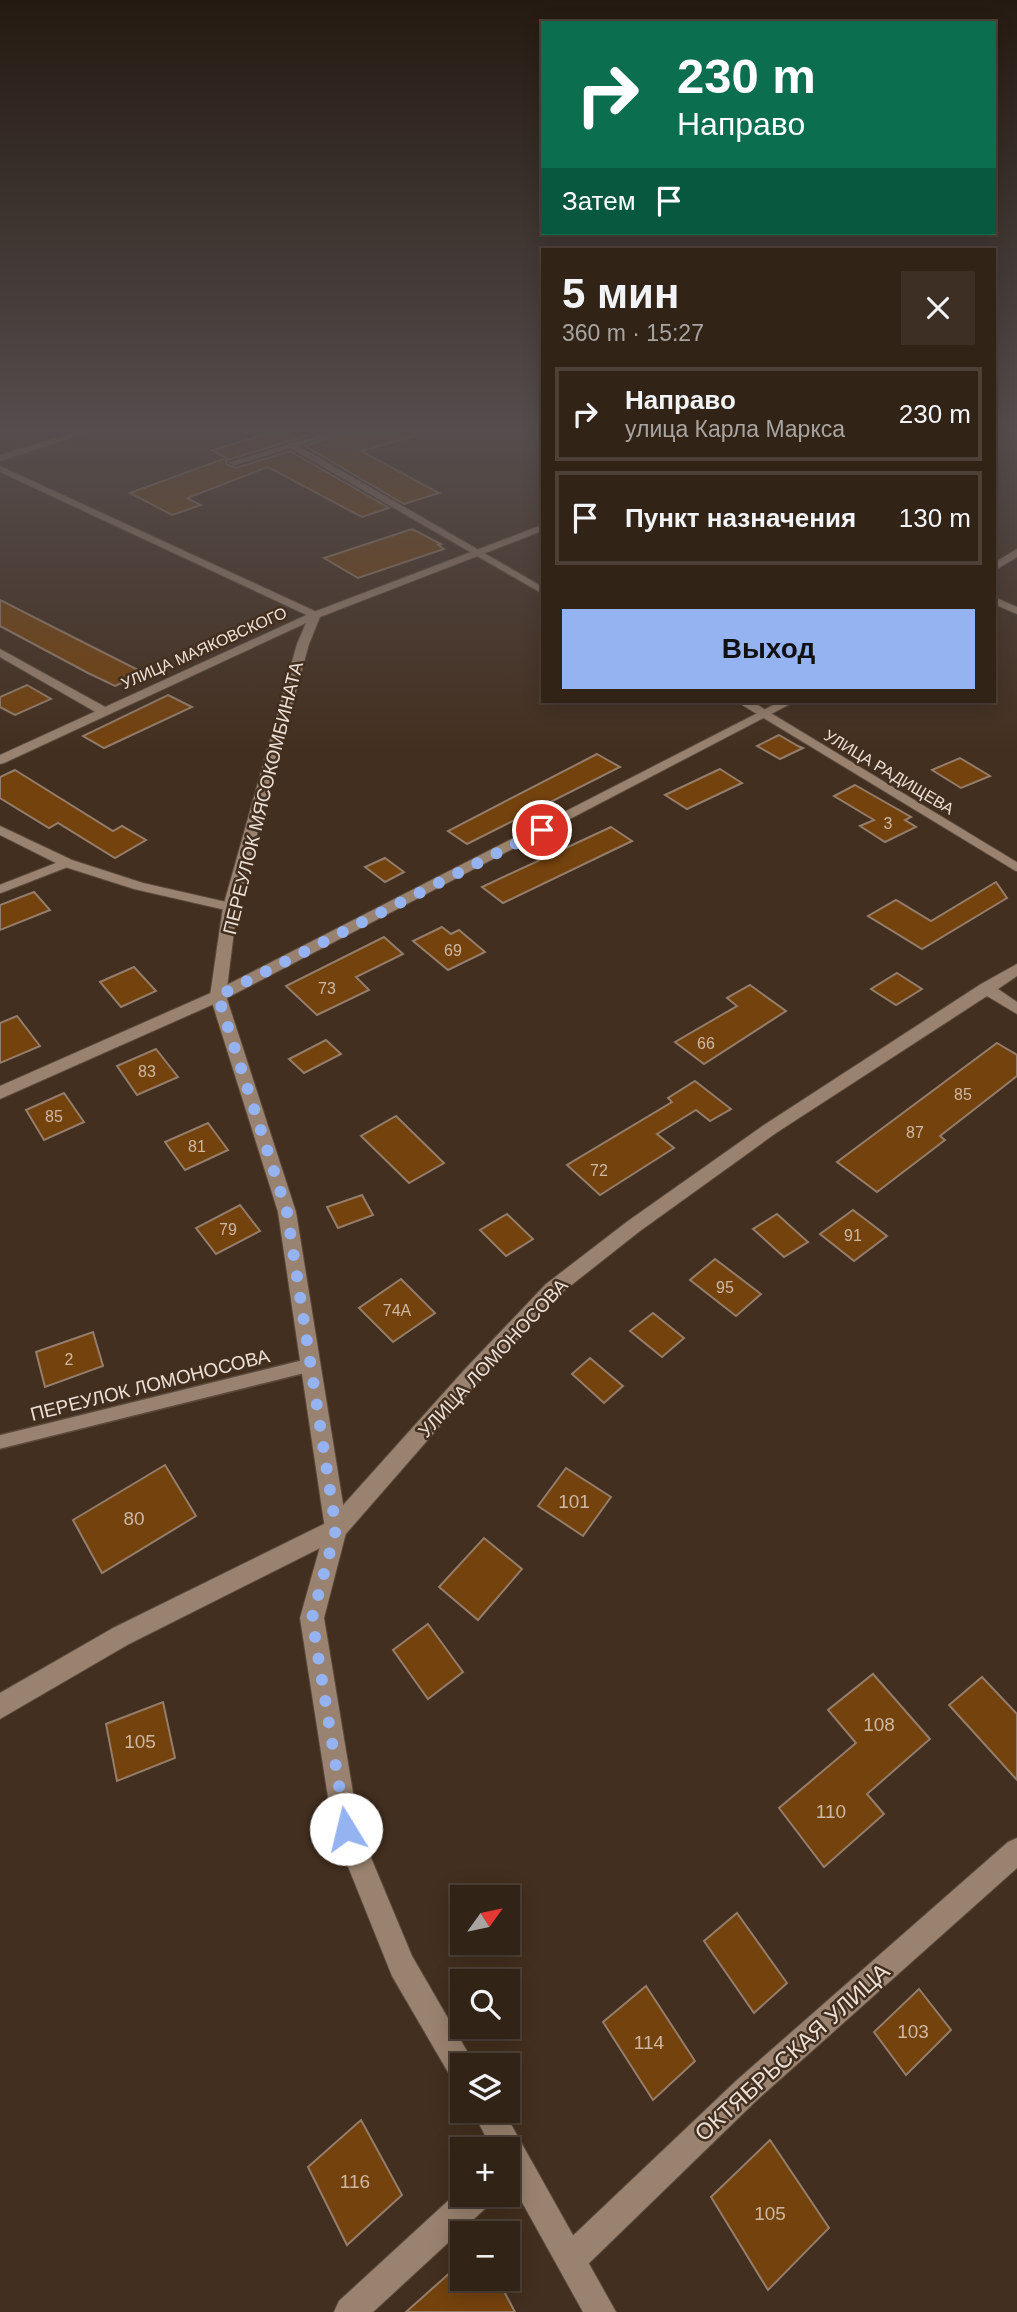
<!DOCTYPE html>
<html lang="ru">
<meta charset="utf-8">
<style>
:root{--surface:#322317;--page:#3d2f24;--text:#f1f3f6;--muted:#a8a4a1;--line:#4d4036;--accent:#95b2f1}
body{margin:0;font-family:Arial,sans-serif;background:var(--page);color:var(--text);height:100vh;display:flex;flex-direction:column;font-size:26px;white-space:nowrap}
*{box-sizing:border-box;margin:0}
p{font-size:23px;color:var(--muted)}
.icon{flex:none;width:38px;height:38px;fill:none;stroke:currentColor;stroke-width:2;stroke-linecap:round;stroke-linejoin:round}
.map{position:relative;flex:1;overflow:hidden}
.side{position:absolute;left:541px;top:248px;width:455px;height:455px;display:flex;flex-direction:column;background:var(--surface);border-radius:0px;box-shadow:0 4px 18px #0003,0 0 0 2px var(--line)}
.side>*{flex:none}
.top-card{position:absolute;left:541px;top:21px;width:455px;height:214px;border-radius:0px;box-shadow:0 4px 18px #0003,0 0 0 2px var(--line);background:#0b6e4f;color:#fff;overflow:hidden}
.needle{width:46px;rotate:57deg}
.tools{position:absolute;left:450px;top:1885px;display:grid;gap:14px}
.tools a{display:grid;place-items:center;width:70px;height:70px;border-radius:0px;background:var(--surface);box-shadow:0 4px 18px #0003,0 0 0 2px var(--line);font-size:35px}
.pin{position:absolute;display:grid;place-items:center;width:60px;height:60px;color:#fff;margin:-30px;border:4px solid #fff;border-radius:50%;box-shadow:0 2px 7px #0007}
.me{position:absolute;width:77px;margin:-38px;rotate:351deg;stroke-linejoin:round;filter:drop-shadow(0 0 5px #0008)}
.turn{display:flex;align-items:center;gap:24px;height:147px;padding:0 21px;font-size:32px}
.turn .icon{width:91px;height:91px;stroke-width:2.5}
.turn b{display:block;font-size:49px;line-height:60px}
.then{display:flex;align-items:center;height:66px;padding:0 21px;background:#0003;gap:14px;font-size:26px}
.round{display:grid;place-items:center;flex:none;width:74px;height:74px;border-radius:0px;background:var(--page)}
.headline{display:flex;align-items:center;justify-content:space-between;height:119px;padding:0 21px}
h1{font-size:42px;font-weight:700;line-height:52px}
.cta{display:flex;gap:14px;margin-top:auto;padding:14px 21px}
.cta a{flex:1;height:80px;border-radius:0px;background:var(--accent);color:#111;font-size:28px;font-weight:700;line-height:80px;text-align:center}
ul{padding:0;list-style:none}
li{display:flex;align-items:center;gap:21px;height:94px;margin:0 14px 10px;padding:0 7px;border:4px solid var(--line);border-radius:0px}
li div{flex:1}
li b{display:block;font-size:26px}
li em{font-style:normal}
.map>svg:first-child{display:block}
.building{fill:#74420d;stroke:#947d6b;stroke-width:2}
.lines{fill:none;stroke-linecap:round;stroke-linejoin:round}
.lane-far2-casing{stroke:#5c4b3d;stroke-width:8}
.lane-far1-casing{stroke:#5c4b3d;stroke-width:10}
.lane-casing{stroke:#5c4b3d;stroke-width:16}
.street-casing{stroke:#5c4b3d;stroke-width:2}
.secondary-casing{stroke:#5c4b3d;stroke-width:2}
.lane-far2{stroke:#99826f;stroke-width:6}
.lane-far1{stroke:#99826f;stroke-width:8}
.lane{stroke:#99826f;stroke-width:13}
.street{fill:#99826f;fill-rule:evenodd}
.secondary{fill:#99826f;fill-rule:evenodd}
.route{stroke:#95b2f1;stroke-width:12;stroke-dasharray:0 21.6}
.labels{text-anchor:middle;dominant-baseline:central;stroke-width:5;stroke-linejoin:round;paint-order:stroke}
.far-street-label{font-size:16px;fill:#ecdfd5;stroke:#432f1f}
.number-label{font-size:16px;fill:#ceb8a3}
.street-label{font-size:19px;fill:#ecdfd5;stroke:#432f1f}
.near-number-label{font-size:19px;fill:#ceb8a3}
.near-street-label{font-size:23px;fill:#ecdfd5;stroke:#432f1f}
</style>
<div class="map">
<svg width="1017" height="2312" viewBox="0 0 1017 2312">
<rect width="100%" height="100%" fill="#432f1f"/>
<g class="building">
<polygon points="243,430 327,430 227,460 226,464 236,468 290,451 389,508 362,517 268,467 187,498 201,505 172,515 130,493 226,458 212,450 257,437"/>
<polygon points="352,430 415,430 415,436 361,451 439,493 404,504 305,446"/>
<polygon points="412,529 441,544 438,545 444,549 358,578 324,558"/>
<polygon points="0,600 59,630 144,673 115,686 88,673 0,626"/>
<polygon points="27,685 51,699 15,715 0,707 0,697"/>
<polygon points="168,695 192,707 104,748 83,736"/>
<polygon points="779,735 798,746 803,748 780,759 757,746"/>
<polygon points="597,754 620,767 467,844 448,831"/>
<polygon points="960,758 990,776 961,788 932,770"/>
<polygon points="720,769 742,783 687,809 665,795"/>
<polygon points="15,770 113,831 122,826 146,840 115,858 58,823 49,828 0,798 0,777"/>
<polygon points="855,785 911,817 905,820 916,827 885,842 860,826 874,820 834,796"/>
<polygon points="611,827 632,841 503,903 482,887"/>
<polygon points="385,858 404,872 385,882 365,867"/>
<polygon points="996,882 1007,898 922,949 868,916 896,900 931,921"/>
<polygon points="34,892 50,910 0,930 0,905"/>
<polygon points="442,927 451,934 459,930 485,952 448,970 413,941"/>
<polygon points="384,937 403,954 356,977 369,990 317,1015 286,986"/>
<polygon points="134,967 156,991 121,1007 100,982"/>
<polygon points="897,973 922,989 896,1005 871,989"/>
<polygon points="750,985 786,1011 704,1064 675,1042 737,1006 727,998"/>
<polygon points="17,1016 40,1046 0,1063 0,1023"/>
<polygon points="326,1040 341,1054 304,1073 289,1059"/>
<polygon points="997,1043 1017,1055 1017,1076 940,1136 945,1140 877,1192 837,1162"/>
<polygon points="156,1049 178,1077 137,1095 117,1066"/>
<polygon points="695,1081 731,1109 710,1121 696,1110 657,1134 674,1148 600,1195 567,1165 672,1102 668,1098"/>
<polygon points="64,1093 84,1122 44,1140 26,1110"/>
<polygon points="396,1116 444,1163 409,1183 361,1136"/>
<polygon points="208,1123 228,1150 185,1170 165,1142"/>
<polygon points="362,1195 373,1215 338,1228 327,1207"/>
<polygon points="240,1205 260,1231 216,1254 196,1228"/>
<polygon points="853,1210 887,1236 854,1261 820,1234"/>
<polygon points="507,1214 533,1239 506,1256 480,1230"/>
<polygon points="777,1214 808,1242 784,1257 753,1229"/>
<polygon points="715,1259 761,1294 736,1316 690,1280"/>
<polygon points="401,1279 435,1313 393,1342 359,1308"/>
<polygon points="653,1313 684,1338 662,1357 630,1331"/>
<polygon points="93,1332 103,1366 45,1387 36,1352"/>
<polygon points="590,1358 623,1386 604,1403 572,1374"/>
<polygon points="165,1465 196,1516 102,1573 73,1520"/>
<polygon points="566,1468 611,1497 583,1536 538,1506"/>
<polygon points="484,1538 522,1569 478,1620 439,1587"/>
<polygon points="428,1624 463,1672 428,1699 393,1650"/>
<polygon points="873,1674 930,1739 867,1794 884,1814 824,1867 779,1808 856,1743 828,1710"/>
<polygon points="982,1677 1017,1714 1017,1780 949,1705"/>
<polygon points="163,1702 175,1758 117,1781 106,1724"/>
<polygon points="737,1913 787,1983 754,2013 704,1941"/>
<polygon points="646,1986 695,2061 653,2100 603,2022"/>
<polygon points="919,1989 951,2030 906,2075 874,2032"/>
<polygon points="361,2120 402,2195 347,2245 308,2167"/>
<polygon points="770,2140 829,2228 768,2290 711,2197"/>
<polygon points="462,2262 462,2278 497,2278 515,2312 406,2312"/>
</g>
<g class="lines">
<defs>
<polyline id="lane-far2" points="291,445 542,590"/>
<g id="lane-far1">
<polyline points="745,702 1017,867"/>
<polyline points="0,889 67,863"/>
</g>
<polyline id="lane" points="0,1442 310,1365"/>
<g id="street">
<polygon points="83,430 96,430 0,461 0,455"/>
<polygon points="336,430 349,430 235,465 228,463"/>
<polygon points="0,466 319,613 320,615 311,617 0,472"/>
<polygon points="1017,549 1017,557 994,571 994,563"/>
<polygon points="994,597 1017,607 1017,614 994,604"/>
<polygon points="0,649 107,708 109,711 99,714 0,657"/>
<polygon points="779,702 794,702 223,1000 0,1099 0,1086 213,992"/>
<polygon points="0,826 72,860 143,883 235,904 237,907 230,911 134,889 62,866 0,835"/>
<polygon points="1017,964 1017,976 998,989 1017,1002 1017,1014 987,996 776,1133 640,1231 560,1294 480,1380 344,1536 129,1644 0,1719 0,1693 113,1628 328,1522 466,1368 546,1284 628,1221 764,1125 981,984"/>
<polygon points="1017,1838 1017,1868 757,2100 583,2269 572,2274 561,2269 556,2258 561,2247 737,2080 1008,1842"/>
<polygon points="462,2188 462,2194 493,2194 489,2205 373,2312 334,2312 339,2301"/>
</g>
<g id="secondary">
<polygon points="542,525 542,531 320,617 309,644 237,907 226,996 296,1212 347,1529 324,1618 359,1829 412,1956 475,2065 462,2065 462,2083 452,2079 392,1976 333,1829 300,1618 325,1529 278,1212 210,996 223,907 297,644 306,623 4,763 0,764 0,755 311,613"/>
<polygon points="472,2110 503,2110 616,2312 583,2312 508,2177 508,2149 492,2149"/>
</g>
</defs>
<use href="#lane-far2" class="lane-far2-casing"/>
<use href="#lane-far1" class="lane-far1-casing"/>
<use href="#lane" class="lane-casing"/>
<use href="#street" class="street-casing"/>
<use href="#secondary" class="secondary-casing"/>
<use href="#lane-far2" class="lane-far2"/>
<use href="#lane-far1" class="lane-far1"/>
<use href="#lane" class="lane"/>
<use href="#street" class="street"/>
<use href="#secondary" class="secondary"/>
</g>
<linearGradient id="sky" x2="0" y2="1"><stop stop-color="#251a11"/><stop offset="0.57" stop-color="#554d4d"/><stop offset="1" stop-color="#554d4d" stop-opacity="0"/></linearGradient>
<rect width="1017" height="754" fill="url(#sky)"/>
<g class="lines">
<polyline class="route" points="346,1829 312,1618 336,1529 321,1432 287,1212 218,996 542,830"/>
</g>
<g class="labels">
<g class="far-street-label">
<text transform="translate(204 648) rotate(-24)">УЛИЦА МАЯКОВСКОГО</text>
<text transform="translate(889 772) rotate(31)">УЛИЦА РАДИЩЕВА</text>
</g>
<g class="number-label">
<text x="888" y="823">3</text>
<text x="453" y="950">69</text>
<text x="327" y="988">73</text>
<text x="706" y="1043">66</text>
<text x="147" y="1071">83</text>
<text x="963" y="1094">85</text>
<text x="54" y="1116">85</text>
<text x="915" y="1132">87</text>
<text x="197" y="1146">81</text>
<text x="599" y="1170">72</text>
<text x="228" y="1229">79</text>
<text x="853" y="1235">91</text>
<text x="725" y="1287">95</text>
<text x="397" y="1310">74А</text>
<text x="69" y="1359">2</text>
</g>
<g class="street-label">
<text transform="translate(263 798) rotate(-76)">ПЕРЕУЛОК МЯСОКОМБИНАТА</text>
<text transform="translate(493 1358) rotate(-47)">УЛИЦА ЛОМОНОСОВА</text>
<text transform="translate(150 1385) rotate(-14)">ПЕРЕУЛОК ЛОМОНОСОВА</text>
</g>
<g class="near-number-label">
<text x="574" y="1501">101</text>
<text x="134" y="1518">80</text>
<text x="879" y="1724">108</text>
<text x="140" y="1741">105</text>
<text x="831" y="1811">110</text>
<text x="913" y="2031">103</text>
<text x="649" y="2042">114</text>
<text x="355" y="2181">116</text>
<text x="770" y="2213">105</text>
</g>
<g class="near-street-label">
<text transform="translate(792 2052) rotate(-42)">ОКТЯБРЬСКАЯ УЛИЦА</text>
</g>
</g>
</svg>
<div class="tools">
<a><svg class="needle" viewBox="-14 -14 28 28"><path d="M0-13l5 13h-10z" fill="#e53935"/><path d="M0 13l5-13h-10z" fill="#a8a4a1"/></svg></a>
<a><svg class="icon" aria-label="search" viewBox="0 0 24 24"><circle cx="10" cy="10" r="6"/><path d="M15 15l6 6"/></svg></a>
<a><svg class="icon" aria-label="layers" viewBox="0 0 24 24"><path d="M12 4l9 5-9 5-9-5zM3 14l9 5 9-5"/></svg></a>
<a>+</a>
<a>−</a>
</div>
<div class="pin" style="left:542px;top:830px;background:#d93025"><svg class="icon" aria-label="arrive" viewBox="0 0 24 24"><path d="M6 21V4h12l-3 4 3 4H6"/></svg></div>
<svg class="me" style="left:346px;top:1829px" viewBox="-20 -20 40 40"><circle r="19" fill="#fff"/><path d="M0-13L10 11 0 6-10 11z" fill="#95b2f1"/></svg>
<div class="top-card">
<div class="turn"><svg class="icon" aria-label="right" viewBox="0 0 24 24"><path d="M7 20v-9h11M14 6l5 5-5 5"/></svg><div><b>230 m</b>Направо</div></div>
<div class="then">Затем<svg class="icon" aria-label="arrive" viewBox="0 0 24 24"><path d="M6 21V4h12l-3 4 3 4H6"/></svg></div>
</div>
<section class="side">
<div class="headline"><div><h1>5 мин</h1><p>360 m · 15:27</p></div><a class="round"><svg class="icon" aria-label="close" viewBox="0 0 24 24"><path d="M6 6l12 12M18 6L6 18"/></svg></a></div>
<ul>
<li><svg class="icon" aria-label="right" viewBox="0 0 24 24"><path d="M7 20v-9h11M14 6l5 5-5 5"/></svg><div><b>Направо</b><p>улица Карла Маркса</p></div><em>230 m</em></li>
<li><svg class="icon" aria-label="arrive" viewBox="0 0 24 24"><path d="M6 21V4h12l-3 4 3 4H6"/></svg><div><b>Пункт назначения</b></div><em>130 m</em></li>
</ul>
<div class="cta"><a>Выход</a></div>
</section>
</div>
